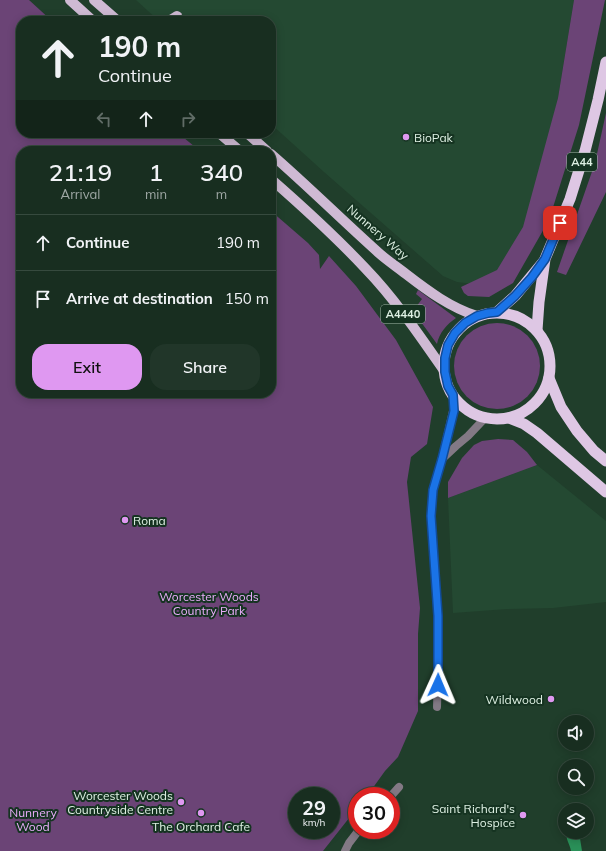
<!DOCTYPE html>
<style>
:root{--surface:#182e20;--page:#213629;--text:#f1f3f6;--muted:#9fa8a5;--line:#364a3e;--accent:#df98f1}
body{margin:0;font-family:Mulish,sans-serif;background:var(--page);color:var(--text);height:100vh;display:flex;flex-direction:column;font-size:15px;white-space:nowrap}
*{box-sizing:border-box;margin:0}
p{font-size:13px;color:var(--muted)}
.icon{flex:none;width:22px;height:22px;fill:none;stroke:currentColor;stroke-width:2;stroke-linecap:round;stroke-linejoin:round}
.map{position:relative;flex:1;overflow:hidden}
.details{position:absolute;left:16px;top:146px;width:260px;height:252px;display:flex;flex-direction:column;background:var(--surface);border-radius:16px;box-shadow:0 2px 10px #0003,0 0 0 1px var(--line)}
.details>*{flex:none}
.banner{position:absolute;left:16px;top:16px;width:260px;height:122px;border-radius:16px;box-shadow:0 2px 10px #0003,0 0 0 1px var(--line);background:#182e20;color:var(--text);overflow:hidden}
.tools{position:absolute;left:558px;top:715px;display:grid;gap:8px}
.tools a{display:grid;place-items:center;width:36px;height:36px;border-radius:50%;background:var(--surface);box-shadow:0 2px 10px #0003,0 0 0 1px var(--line);font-size:20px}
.speed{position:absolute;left:288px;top:787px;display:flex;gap:8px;font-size:20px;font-weight:700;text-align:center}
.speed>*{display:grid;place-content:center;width:52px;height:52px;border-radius:50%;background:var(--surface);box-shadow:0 2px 10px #0003,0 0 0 1px var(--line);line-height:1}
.speed small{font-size:10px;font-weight:400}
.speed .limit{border:6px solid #d22;background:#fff;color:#111}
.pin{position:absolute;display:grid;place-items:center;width:34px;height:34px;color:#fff;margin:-17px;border-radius:8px;box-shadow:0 2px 6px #0006}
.me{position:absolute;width:44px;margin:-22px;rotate:1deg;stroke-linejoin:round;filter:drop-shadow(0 0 3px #0008)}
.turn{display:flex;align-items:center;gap:14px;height:84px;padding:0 16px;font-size:18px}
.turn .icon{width:52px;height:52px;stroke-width:2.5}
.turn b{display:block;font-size:28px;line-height:34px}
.lanes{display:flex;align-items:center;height:38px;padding:0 16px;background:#0003;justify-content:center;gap:20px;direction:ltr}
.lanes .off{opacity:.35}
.eta{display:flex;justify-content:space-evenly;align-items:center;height:68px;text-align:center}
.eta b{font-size:24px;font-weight:600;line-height:28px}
.cta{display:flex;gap:8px;margin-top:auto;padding:8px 16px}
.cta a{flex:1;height:46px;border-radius:16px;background:var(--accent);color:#111;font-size:16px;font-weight:600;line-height:46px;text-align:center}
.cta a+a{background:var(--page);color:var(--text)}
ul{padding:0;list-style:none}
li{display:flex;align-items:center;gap:12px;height:56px;padding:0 16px;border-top:1px solid var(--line)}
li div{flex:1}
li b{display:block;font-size:15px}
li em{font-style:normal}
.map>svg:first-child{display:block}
.built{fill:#244932}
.green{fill:#6b4476;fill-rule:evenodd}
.water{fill:#2a9159}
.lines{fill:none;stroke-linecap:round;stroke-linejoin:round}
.minor{stroke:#837985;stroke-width:8}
.primary{stroke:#cfbad4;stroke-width:10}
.trunk{stroke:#dec7e4;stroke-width:11}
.route-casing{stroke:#114b97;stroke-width:10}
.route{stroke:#1a73e8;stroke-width:7}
.poi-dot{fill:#df98f1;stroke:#153321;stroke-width:1.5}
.labels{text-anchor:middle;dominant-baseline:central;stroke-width:4;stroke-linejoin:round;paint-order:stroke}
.shield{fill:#153321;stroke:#a2b7a9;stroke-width:1}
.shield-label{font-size:11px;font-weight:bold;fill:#def0e3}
.poi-label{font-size:12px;fill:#def0e3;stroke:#153321;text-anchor:end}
.street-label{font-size:12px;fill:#def0e3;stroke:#153321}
.park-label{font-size:12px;fill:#ebadfc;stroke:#153321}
</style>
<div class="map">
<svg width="606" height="851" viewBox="0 0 606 851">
<rect width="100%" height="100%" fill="#203e2b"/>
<g class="built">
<polygon points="136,0 574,0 558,98 530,215 512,257 489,279 475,284 457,282 443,276 324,172 271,124 271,21 159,21"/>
<polygon points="537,465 606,521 606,602 553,608 507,609 453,613 448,498"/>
</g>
<g class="green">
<path d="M0 0H29L52 21H21V133H178L200 151H21V393H271V211L308 243 319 255 320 269 329 256 356 286 396 340 433 407 427 444 411 457 407 482 420 608 418 634V711L398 757 385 771 367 796H357V808L323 851H0ZM297 796H331V830H297Z"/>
<polygon points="574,0 605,0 579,125 549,220 513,283 489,297 468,296 464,293 461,287 497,270 523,227 558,98"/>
<polygon points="606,113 606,192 566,275 557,272 595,163"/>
<path d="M418 290 456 318C447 324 439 333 437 344L413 311 422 299 416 294Z"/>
<circle cx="497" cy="366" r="43"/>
<polygon points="498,439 513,440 527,452 537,465 448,498 448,482 462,458 474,445 482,441"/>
</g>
<path class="water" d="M567 832H579L582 851H571C570 844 565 839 567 832Z"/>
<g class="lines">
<g class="minor">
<polyline points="442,459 456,446 468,436 486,417"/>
<polyline points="437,707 438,674 438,616 431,516 433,489 442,459 453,411 453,395"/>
<polyline points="391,796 399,787"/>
<polyline points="345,851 349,843 359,830"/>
</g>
<g class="primary">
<polyline points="70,0 93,21"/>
<polyline points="94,0 118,21"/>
<polyline points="169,21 177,16"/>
<polyline points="219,133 240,151"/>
<polyline points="247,133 267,151"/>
<path d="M271 154C308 186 343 221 380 254 388 261 397 267 406 274 428 291 451 308 477 316"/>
<path d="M271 179C303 207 335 236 365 268 395 299 420 336 445 372"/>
</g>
<g class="trunk">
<polyline points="497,312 515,296 544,261"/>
<circle cx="497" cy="366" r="53"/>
<polyline points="537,330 539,302 545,259 570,199 585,151 598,100 606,62"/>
<polyline points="549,378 561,407 577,431 594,451 606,461"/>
<polyline points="509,418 524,424 537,433 606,492"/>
</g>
</g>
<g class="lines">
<defs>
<polyline id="route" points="438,685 438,616 431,516 433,490 442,459 454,411 453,395 448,386 445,372 445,358 448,345 455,333 465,323 477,316 488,313 497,312 515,296 532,277 545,259 560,223"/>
</defs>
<use href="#route" class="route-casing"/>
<use href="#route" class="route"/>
</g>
<g class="poi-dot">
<circle cx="406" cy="137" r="4"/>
<circle cx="125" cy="520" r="4"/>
<circle cx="551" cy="699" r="4"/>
<circle cx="181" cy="802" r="4"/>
<circle cx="201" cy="813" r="4"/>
<circle cx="523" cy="815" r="4"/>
</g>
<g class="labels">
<g class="shield">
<rect x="567" y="153" width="30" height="18" rx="3"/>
<rect x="381" y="305" width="44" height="18" rx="3"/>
</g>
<g class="shield-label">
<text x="582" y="162">A44</text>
<text x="403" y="314">A4440</text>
</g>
<g class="poi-label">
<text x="414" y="137" text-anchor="start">BioPak</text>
<text x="133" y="520" text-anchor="start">Roma</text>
<text x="543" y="699">Wildwood</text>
<text x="173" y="795">Worcester Woods<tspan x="173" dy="14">Countryside Centre</tspan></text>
<text x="515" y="808">Saint Richard's<tspan x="515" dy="14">Hospice</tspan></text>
<text x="201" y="826" text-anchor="middle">The Orchard Cafe</text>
</g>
<g class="street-label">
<text transform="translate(378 232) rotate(41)">Nunnery Way</text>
</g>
<g class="park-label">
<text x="209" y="596">Worcester Woods<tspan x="209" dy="14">Country Park</tspan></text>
<text x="33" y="812">Nunnery<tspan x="33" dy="14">Wood</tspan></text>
</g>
</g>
</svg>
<div class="tools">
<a><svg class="icon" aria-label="sound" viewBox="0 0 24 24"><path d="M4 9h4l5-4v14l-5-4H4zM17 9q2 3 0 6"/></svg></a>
<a><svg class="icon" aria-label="search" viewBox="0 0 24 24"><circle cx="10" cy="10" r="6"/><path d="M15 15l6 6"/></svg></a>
<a><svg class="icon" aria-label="layers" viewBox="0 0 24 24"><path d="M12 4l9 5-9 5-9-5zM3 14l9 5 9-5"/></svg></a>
</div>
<div class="speed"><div>29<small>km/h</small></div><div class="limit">30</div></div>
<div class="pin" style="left:560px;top:223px;background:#d93025"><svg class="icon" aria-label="arrive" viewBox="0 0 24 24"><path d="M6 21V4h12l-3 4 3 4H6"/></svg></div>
<svg class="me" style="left:438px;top:685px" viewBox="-20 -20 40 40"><path d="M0-17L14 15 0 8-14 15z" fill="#1a73e8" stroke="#fff" stroke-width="4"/></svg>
<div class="banner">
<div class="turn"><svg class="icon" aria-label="ahead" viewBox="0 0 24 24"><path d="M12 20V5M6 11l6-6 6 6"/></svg><div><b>190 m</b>Continue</div></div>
<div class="lanes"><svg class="icon off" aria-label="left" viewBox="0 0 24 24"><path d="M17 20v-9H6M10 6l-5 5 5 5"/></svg><svg class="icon" aria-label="ahead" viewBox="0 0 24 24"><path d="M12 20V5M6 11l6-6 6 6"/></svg><svg class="icon off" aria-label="right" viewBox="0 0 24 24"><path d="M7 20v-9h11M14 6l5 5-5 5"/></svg></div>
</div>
<section class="details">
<div class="eta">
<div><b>21:19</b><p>Arrival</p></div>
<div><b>1</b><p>min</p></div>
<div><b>340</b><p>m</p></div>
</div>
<ul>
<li><svg class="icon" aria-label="ahead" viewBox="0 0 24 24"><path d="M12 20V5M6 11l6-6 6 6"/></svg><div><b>Continue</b></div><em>190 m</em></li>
<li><svg class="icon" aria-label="arrive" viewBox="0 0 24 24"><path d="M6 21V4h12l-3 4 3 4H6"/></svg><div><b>Arrive at destination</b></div><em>150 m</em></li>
</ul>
<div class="cta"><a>Exit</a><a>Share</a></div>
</section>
</div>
